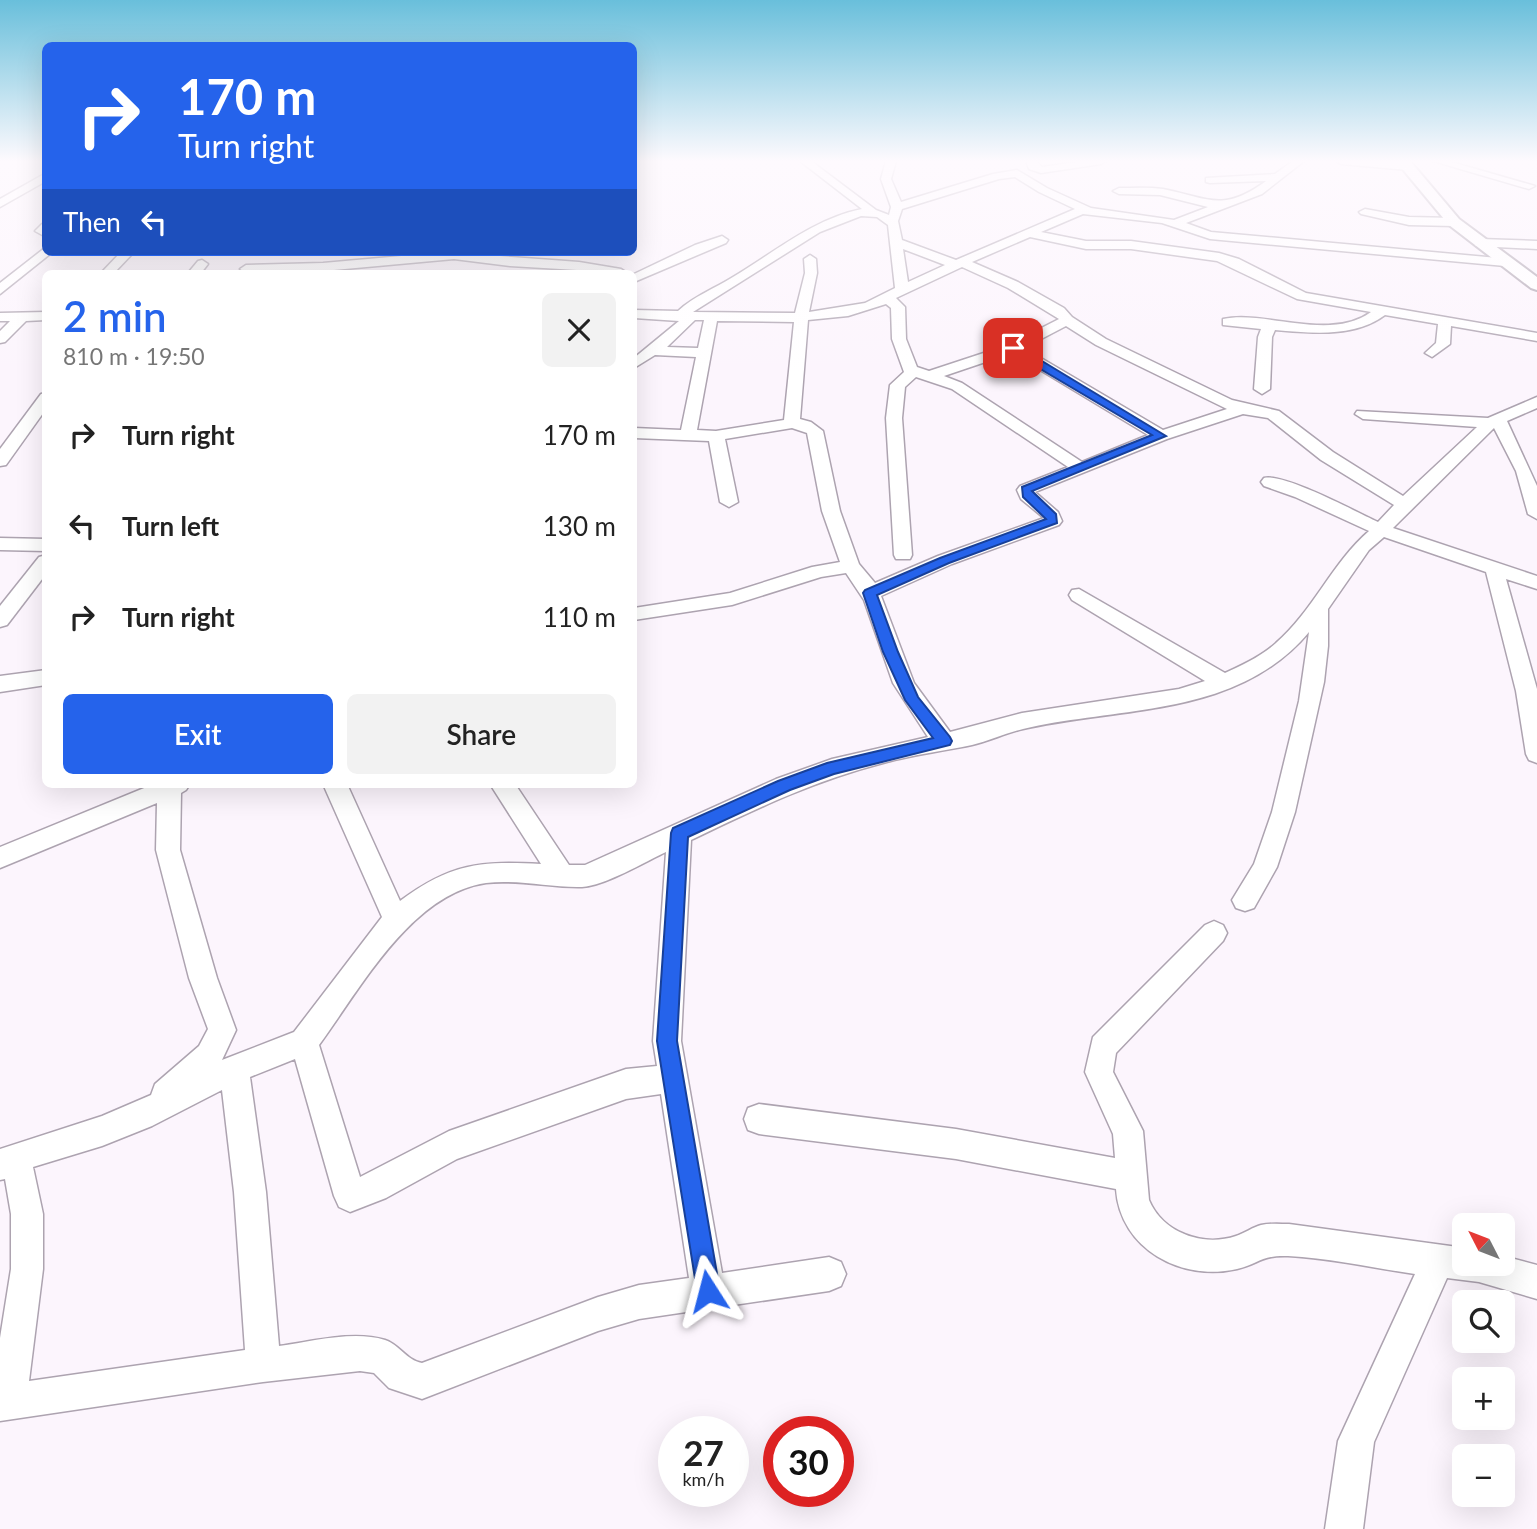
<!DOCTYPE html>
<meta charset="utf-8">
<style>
:root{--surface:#fff;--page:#f2f2f2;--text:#222;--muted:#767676;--accent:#2563eb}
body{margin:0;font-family:Lato,sans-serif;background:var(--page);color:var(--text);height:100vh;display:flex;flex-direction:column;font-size:26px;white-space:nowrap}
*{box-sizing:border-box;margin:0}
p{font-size:23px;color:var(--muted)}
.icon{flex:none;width:38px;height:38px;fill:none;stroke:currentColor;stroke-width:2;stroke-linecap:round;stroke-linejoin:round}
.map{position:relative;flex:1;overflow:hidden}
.drawer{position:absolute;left:42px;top:270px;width:595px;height:518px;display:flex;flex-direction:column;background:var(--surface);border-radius:10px;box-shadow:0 7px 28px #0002}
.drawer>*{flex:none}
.hud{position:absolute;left:42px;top:42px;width:595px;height:214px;border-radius:10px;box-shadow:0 7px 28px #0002;background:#2563eb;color:#fff;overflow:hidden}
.needle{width:46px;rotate:312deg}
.tools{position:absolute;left:1452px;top:1213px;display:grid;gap:14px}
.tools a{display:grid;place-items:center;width:63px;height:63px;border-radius:10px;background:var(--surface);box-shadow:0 7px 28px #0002;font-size:35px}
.speed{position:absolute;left:658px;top:1416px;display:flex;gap:14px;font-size:35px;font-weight:700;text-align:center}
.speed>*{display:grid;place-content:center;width:91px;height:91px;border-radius:50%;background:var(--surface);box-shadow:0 7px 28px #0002;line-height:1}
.speed small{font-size:18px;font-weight:400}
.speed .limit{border:10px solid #d22;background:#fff;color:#111}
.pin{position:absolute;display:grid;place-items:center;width:60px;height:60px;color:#fff;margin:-30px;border-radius:14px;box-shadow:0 4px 10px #0006}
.me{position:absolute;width:77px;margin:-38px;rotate:351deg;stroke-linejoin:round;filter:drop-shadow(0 0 5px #0008)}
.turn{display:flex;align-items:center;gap:24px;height:147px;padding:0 21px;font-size:32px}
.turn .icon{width:91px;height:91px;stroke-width:2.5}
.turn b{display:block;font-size:49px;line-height:60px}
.then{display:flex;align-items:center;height:66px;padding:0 21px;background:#0003;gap:14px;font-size:26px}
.round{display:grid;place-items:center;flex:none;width:74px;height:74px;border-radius:10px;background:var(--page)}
.headline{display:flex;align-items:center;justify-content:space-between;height:119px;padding:0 21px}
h1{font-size:42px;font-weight:600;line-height:52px;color:var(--accent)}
.button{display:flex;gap:14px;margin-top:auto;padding:14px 21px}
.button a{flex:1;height:80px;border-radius:10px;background:var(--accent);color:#fff;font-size:28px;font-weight:600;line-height:80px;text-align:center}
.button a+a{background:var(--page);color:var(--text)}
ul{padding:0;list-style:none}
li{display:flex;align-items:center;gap:21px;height:91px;padding:0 21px}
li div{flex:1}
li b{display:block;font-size:26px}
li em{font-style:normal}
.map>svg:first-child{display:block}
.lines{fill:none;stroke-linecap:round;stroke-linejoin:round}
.minor-casing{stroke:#ada3b0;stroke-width:3}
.major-casing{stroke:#ada3b0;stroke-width:4}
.minor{fill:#fff;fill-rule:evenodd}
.major{fill:#fff;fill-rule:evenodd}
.route{fill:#2563eb;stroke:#184099;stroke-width:2}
</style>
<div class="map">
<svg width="1537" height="1529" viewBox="0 0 1537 1529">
<rect width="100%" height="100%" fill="#fcf5fd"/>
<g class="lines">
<defs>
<g id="minor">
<path d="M800 161H811L876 210 889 215 891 207 881 179 886 161H896L891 179 901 202 993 174 1017 170 1047 188 1091 208 1174 220 1208 207 1160 195 1119 194 1113 191 1119 188C1133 188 1149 187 1163 189 1208 198 1223 213 1266 181L1210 183 1206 182V178L1275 174 1293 161H1304L1262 194 1186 223 1211 232 1509 259V265L1505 266 1210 239 1162 223 1083 214 1041 232 1086 241H1131L1219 253 1239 259 1306 293 1537 333V341L1451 326 1450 344 1432 357 1425 353 1436 343 1438 324 1385 315C1354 338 1312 333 1275 330L1272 337 1270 389 1262 394 1254 389 1258 337 1261 329 1223 325V319C1266 310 1330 342 1371 312L1297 299 1217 261 1131 249H1086L1030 237 972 262 1018 282 1064 308 1072 317 1106 339 1232 400 1279 411 1333 452 1403 496 1477 427 1363 419 1355 414 1357 411 1488 418 1537 397V408L1507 421 1537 486V519L1528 514 1516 471 1494 428 1393 528 1537 576V589L1506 579 1537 689V763L1529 760 1526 754 1516 691 1486 572 1384 537 1369 550 1328 609V646L1324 682 1295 812 1277 867 1254 908 1245 911 1236 908 1232 900 1254 864 1272 812 1299 701 1309 632C1237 718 1122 706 1023 729 1006 733 989 741 972 745 943 751 912 755 883 763 813 781 756 809 691 840L681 1041 722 1273 829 1257 841 1262 846 1274 841 1286 829 1291 639 1319 598 1331 422 1399 389 1388 374 1373 360 1371 263 1382 0 1421V1338L11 1269V1214L5 1179 0 1180V1149L102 1116 151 1095 155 1084 199 1046 208 1029 189 978 156 850 157 803 0 868V847L154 784H190L186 790 181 793 180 850 217 978 236 1030 222 1060 294 1032 382 917 323 784H347L400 901C451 863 480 861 541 864L490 784H515L569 865H585L776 779 832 759 928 737 893 683 864 600 846 573 821 577 732 605 634 620V608L730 593 812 567 840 562 822 511 807 433 792 428 725 439 738 502 729 507 720 502 709 441 634 438V428L681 430 696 357 655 355 634 368V358L679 321 634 318V310L678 311C694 296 714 289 733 277 775 252 813 219 862 209ZM1015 177 1039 192 1075 209 956 260 902 240 898 221 902 209 999 179ZM861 216 877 217 888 225 895 288 865 303 809 312 817 273 816 259 810 255 804 259 805 273 795 313 693 312 820 232ZM903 249 945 265 908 282ZM962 267 1008 288 1059 319 1008 345 929 371 917 367 906 339 905 307 896 298ZM886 304 891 308 892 339 904 372 890 385 886 418 894 555 896 559H910L912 555 902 418 905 387 916 377 952 389 1068 467 1020 486 1017 490 1021 499 1044 518 938 556 875 583 859 564 840 511 823 431 811 422 800 419 808 320 848 316ZM704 320 698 348 667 347 695 320ZM717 321 794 322 784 420 716 431 697 430ZM1066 326 1096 345 1227 409 1163 430 1024 348ZM1012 353 1148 435 1082 462 962 383 944 376ZM1243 414 1268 418 1321 460 1394 505 1378 522C1356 512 1284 473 1264 478L1261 482 1264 486 1295 497 1369 531C1332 563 1313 611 1276 643 1262 656 1242 665 1225 673L1079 589 1072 590 1069 595 1072 600 1205 681 1179 689 1022 713 950 732 914 683 881 596 952 564 1059 525 1062 521 1058 512 1035 492 1167 439ZM666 852 653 1041 657 1066 626 1069 449 1131 360 1177 319 1045C361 988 411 894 486 883 518 879 551 888 582 887 604 886 645 862 666 852ZM295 1059 334 1196 339 1207 350 1212 386 1198 457 1159 626 1099 661 1094 689 1278 639 1285 598 1297 422 1363C406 1360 400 1345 385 1340 353 1330 311 1342 279 1346L266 1192 250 1077ZM222 1090 234 1192 245 1350 29 1381 43 1269V1214L33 1167 102 1146 152 1126Z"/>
<polygon points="1026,161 1036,161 1042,167 1083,161 1106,161 1101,164 1041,173 1029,169"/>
<path d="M1336 161C1353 160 1400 158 1413 167L1408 170 1341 164Z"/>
<polygon points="1433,161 1448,161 1535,186 1529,189"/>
<polygon points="46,173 46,181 0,207 0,199"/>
<polygon points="1365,209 1409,217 1454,218 1460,222 1454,226 1409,225 1361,214 1359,212"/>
<polygon points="42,224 46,224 46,237 35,231"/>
<polygon points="722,236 728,240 726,243 634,282 634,274 695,245"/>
<polygon points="1480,239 1537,241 1537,249 1476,246 1474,243"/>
<polygon points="46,247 46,252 50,254 0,294 0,283"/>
<polygon points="121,252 134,252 114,273 101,273"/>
<polygon points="446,252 579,262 621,269 627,273 510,266 454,259 323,271 246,273 240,269 246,265 323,263"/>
<polygon points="202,260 208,264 201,273 188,273 198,261"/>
<polygon points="46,312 46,320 26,321 5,342 0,343 0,331 10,321 0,321 0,313"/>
<polygon points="46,393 46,409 6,465 0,466 0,449 41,394"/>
<polygon points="0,538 46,539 46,551 0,550"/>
<polygon points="46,555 46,574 7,625 0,627 0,606 39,557"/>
<polygon points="46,670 46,685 0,692 0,676"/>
<path d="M1214 921 1223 925 1227 933 1223 941 1116 1053 1113 1072 1143 1131 1149 1200C1163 1233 1203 1247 1236 1236 1245 1233 1253 1227 1261 1225 1270 1223 1280 1224 1289 1224L1465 1248V1264H1503V1256L1537 1265V1299L1479 1282 1447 1278 1374 1442 1363 1529H1325L1338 1441 1415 1274C1373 1268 1330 1258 1288 1256 1261 1255 1259 1264 1237 1269 1182 1282 1120 1249 1116 1189L956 1159 759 1134 748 1130 744 1119 748 1108 759 1104 956 1129 1115 1158 1113 1134 1085 1072 1093 1037 1205 925Z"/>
</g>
<polygon id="major" points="1396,161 1410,161 1459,219 1537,277 1537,290 1531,288 1449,225"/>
</defs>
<use href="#minor" class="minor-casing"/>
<use href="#major" class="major-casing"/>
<use href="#minor" class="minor"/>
<use href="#major" class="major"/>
</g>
<linearGradient id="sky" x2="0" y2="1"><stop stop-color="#69bfdb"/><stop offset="0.43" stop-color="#fefafe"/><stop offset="1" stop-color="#fefafe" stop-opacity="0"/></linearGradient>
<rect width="1537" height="375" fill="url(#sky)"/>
<polygon class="route" points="1010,346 1017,346 1166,436 1032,491 1056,514 1057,523 949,563 877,595 898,652 918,697 950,737 952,741 950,745 834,774 790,790 688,837 677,1041 720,1291 716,1300 708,1303 700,1300 697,1291 657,1041 671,833 673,828 778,781 827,763 933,738 905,700 883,652 863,593 865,590 940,558 1046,519 1023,497 1022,487 1152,435 1010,351"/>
</svg>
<div class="tools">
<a><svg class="needle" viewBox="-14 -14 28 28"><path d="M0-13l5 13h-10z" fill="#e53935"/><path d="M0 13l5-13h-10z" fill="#767676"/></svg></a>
<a><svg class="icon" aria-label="search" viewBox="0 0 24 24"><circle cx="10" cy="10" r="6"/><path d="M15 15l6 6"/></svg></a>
<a>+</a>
<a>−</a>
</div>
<div class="speed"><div>27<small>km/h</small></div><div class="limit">30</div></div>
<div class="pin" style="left:1013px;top:348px;background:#d93025"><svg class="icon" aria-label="arrive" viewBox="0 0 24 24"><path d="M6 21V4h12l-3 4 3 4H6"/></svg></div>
<svg class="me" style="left:708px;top:1291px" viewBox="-20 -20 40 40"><path d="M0-17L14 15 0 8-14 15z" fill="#2563eb" stroke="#fff" stroke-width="4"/></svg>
<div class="hud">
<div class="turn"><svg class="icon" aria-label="right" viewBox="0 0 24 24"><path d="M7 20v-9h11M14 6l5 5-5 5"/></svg><div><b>170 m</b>Turn right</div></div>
<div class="then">Then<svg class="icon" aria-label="left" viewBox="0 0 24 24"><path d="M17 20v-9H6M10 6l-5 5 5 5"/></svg></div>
</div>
<section class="drawer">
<div class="headline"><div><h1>2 min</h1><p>810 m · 19:50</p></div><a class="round"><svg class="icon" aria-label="close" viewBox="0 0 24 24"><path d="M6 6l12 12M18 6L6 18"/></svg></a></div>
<ul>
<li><svg class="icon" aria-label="right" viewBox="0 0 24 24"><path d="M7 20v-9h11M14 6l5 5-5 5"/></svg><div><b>Turn right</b></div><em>170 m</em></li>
<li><svg class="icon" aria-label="left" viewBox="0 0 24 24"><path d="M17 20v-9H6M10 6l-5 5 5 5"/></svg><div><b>Turn left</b></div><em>130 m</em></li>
<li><svg class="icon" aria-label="right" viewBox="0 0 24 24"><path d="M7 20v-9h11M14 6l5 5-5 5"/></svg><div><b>Turn right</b></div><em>110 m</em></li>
</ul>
<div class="button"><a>Exit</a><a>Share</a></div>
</section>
</div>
